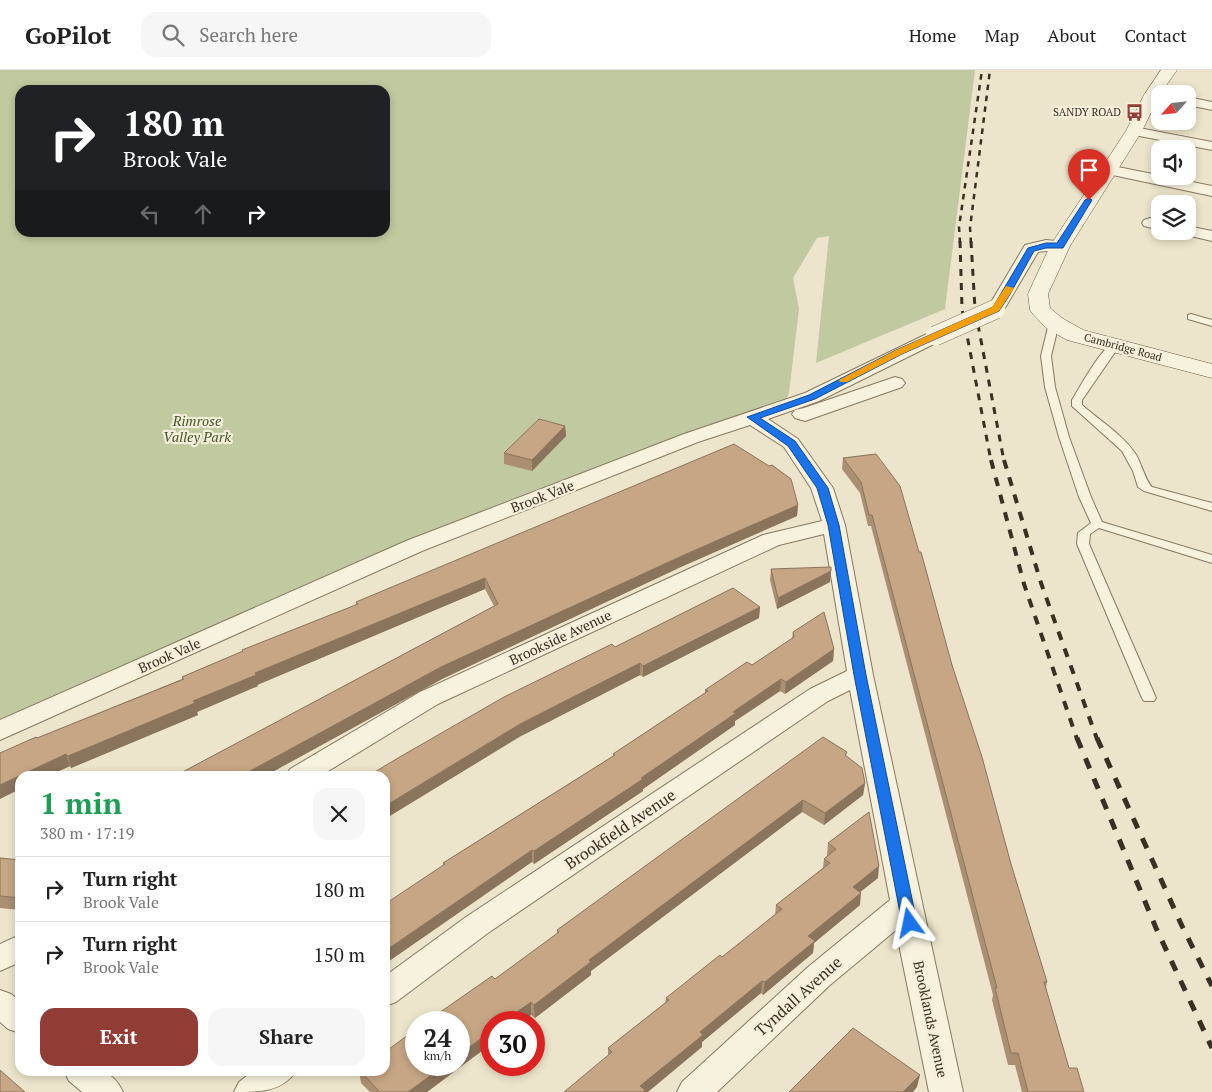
<!DOCTYPE html>
<meta charset="utf-8">
<style>
:root{--surface:#fff;--page:#f6f6f6;--text:#222;--muted:#767676;--line:#e0e0e0;--accent:#913d35}
body{margin:0;font-family:"PT Serif",serif;background:var(--page);color:var(--text);height:100vh;display:flex;flex-direction:column;font-size:19px;white-space:nowrap}
*{box-sizing:border-box;margin:0}
p{font-size:16px;color:var(--muted)}
.icon{flex:none;width:28px;height:28px;fill:none;stroke:currentColor;stroke-width:2;stroke-linecap:round;stroke-linejoin:round}
.map{position:relative;flex:1;overflow:hidden}
.drawer{position:absolute;left:15px;top:701px;width:375px;height:305px;display:flex;flex-direction:column;background:var(--surface);border-radius:15px;box-shadow:0 2px 8px #0003}
.drawer>*{flex:none}
.top-card{position:absolute;left:15px;top:15px;width:375px;height:152px;border-radius:15px;box-shadow:0 2px 8px #0003;background:#202124;color:#fff;overflow:hidden}
.needle{width:32px;rotate:243deg}
.buttons{position:absolute;left:1151px;top:15px;display:grid;gap:10px}
.buttons a{display:grid;place-items:center;width:45px;height:45px;border-radius:10px;background:var(--surface);box-shadow:0 2px 8px #0003;font-size:25px}
.speed{position:absolute;left:405px;top:941px;display:flex;gap:10px;font-size:25px;font-weight:700;text-align:center}
.speed>*{display:grid;place-content:center;width:65px;height:65px;border-radius:50%;background:var(--surface);box-shadow:0 2px 8px #0003;line-height:1}
.speed small{font-size:12px;font-weight:400}
.speed .limit{border:8px solid #d22;background:#fff;color:#111}
.pin{position:absolute;display:grid;place-items:center;width:42px;height:42px;color:#fff;margin:-51px -21px;border-radius:50% 50% 50% 0;rotate:-45deg;box-shadow:0 0 5px #0007}
.pin .icon{rotate:45deg}
.me{position:absolute;width:55px;margin:-28px;rotate:348deg;stroke-linejoin:round;filter:drop-shadow(0 0 4px #0008)}
.turn{display:flex;align-items:center;gap:18px;height:105px;padding:0 25px;font-size:22px}
.turn .icon{width:65px;height:65px;stroke-width:2.5}
.turn b{display:block;font-size:35px;line-height:42px}
.lanes{display:flex;align-items:center;height:48px;padding:0 25px;background:#0003;justify-content:center;gap:25px;direction:ltr}
.lanes .off{opacity:.35}
.round{display:grid;place-items:center;flex:none;width:52px;height:52px;border-radius:15px;background:var(--page)}
.head{display:flex;align-items:center;justify-content:space-between;height:85px;padding:0 25px}
h1{font-size:30px;font-weight:600;line-height:38px;color:#1e9e55}
.action{display:flex;gap:10px;margin-top:auto;padding:10px 25px}
.action a{flex:1;height:58px;border-radius:15px;background:var(--accent);color:#fff;font-size:20px;font-weight:600;line-height:58px;text-align:center}
.action a+a{background:var(--page);color:var(--text)}
ul{padding:0;list-style:none}
li{display:flex;align-items:center;gap:15px;height:65px;padding:0 25px;border-top:1px solid var(--line)}
li div{flex:1}
li b{display:block;font-size:19px}
li em{font-style:normal}
header{display:flex;align-items:center;gap:30px;box-sizing:border-box;height:70px;padding:0 25px;background:var(--surface);border-bottom:1px solid var(--line)}
header strong{font-size:24px}
nav{display:flex;gap:28px;margin-inline-start:auto;font-size:18px}
.search{width:350px;height:45px;background:var(--page);display:flex;align-items:center;gap:12px;box-sizing:border-box;padding:0 18px;border-radius:15px;color:var(--muted);font-size:19px}
.map>svg:first-child{display:block}
.green{fill:#c0c99f;fill-rule:evenodd}
.lines{fill:none;stroke-linecap:round;stroke-linejoin:round}
.service-casing{stroke:#877860;stroke-width:2}
.minor-casing{stroke:#877860;stroke-width:2}
.secondary-casing{stroke:#695a43;stroke-width:1}
.service{fill:#f7f2dd;fill-rule:evenodd}
.minor{fill:#f7f2dd;fill-rule:evenodd}
.secondary{fill:#f7f2dd;fill-rule:evenodd}
.rail-far3{stroke:#392f22;stroke-width:2.5;stroke-dasharray:5.5 5.5;stroke-linecap:butt}
.rail-far2{stroke:#392f22;stroke-width:3;stroke-dasharray:7 7;stroke-linecap:butt}
.rail-far1{stroke:#392f22;stroke-width:4;stroke-dasharray:9 9;stroke-linecap:butt}
.rail{stroke:#392f22;stroke-width:5;stroke-dasharray:11 11;stroke-linecap:butt}
.minor-bridge-casing{stroke:#877860;stroke-width:20;stroke-linecap:butt}
.minor-bridge{stroke:#f7f2dd;stroke-width:19}
.wall{fill:#aa8f72}
.shaded-wall{fill:#8b745c}
.building{fill:#c6a684;stroke:#8b745c}
.route{fill:#1a73e8;stroke:#114b97}
.slow{fill:#f59e0b}
.labels{text-anchor:middle;dominant-baseline:central;stroke-width:4.5;stroke-linejoin:round;paint-order:stroke}
.far-poi-label{font-size:11px;fill:#392f22;stroke:#f4eeda;text-anchor:end}
.far-street-label{font-size:11px;fill:#392f22;stroke:#f4eeda}
.park-label{font-size:14px;font-style:italic;fill:#46542a;stroke:#f4eeda}
.street-label{font-size:14px;fill:#392f22;stroke:#f4eeda}
.near-street-label{font-size:16px;fill:#392f22;stroke:#f4eeda}
</style>
<header>
<strong>GoPilot</strong>
<div class="search"><svg class="icon" aria-label="search" viewBox="0 0 24 24"><circle cx="10" cy="10" r="6"/><path d="M15 15l6 6"/></svg>Search here</div>
<nav><a>Home</a><a>Map</a><a>About</a><a>Contact</a></nav>
</header>
<div class="map">
<svg width="1212" height="1022" viewBox="0 0 1212 1022">
<rect width="100%" height="100%" fill="#ece5cb"/>
<path class="green" d="M0 0H975L945 239 816 293 829 166 817 168 793 208 799 239 789 323 784 336 468 454 0 661ZM20 20H385V162H20Z"/>
<g class="lines">
<defs>
<g id="service">
<polygon points="1191,244 1212,250 1212,256 1188,249 1188,245"/>
<polygon points="1054,250 1059,253 1051,286 1055,317 1069,367 1091,427 1102,452 1212,485 1212,493 1099,458 1090,464 1089,474 1156,628 1154,631 1144,631 1142,628 1077,474 1078,463 1091,453 1079,427 1059,367 1045,317 1041,286 1049,253"/>
<path d="M1115 272 1120 275 1082 330V335C1100 351 1121 363 1135 383 1141 392 1146 412 1152 417L1212 433V441L1144 421 1138 417 1133 401 1122 381 1072 336V330C1080 317 1102 276 1115 272Z"/>
</g>
<g id="minor">
<polygon points="1188,27 1212,32 1212,40 1188,35"/>
<polygon points="1134,57 1212,72 1212,80 1129,64 1127,61 1129,58"/>
<polygon points="1108,95 1212,116 1212,126 1103,103 1100,100 1103,97"/>
<polygon points="1150,148 1160,150 1160,160 1144,156 1142,153 1144,150"/>
<polygon points="1188,156 1212,161 1212,171 1182,164 1180,161 1188,161"/>
<path d="M1046 170 1066 172 1068 176 1066 180C1056 182 1047 180 1038 182L1002 243 996 244 990 243 987 239 1025 175Z"/>
<polygon points="935,260 942,262 944,266 942,270 819,331 768,349 798,369 833,418 845,455 873,605 963,1022 929,1022 896,860 830,915 717,1022 677,1022 682,1012 808,897 890,830 850,620 828,631 488,863 396,932 385,936 385,906 466,847 810,619 847,601 824,464 779,475 438,634 320,706 286,706 290,699 420,622 763,465 822,451 811,418 784,377 750,355 698,372 422,481 0,670 0,650 406,471 684,364 805,323"/>
<polygon points="895,307 902,309 905,313 902,317 805,351 795,348 792,344 795,340 804,338"/>
<polygon points="20,865 20,892 0,901 0,874"/>
<polygon points="0,920 11,924 20,931 20,963 8,959 0,952"/>
<path d="M64 1001C91 1001 110 994 123 1022H82L69 1011Z"/>
<path d="M253 1001H296C282 1022 260 1022 234 1022L239 1012Z"/>
</g>
<polygon id="secondary" points="1161,0 1177,0 1160,24 1142,61 1070,176 1048,224 1050,238 1062,248 1083,260 1212,294 1212,308 1067,270 1046,258 1033,244 1030,240 1028,224 1050,176 1126,61 1144,25"/>
</defs>
<use href="#service" class="service-casing"/>
<use href="#minor" class="minor-casing"/>
<use href="#secondary" class="secondary-casing"/>
<use href="#service" class="service"/>
<use href="#minor" class="minor"/>
<use href="#secondary" class="secondary"/>
<g class="rail-far3">
<polyline points="960,173 959,157 982,0"/>
<polyline points="971,173 970,158 990,0"/>
</g>
<g class="rail-far2">
<polyline points="960,171 962,239 991,391"/>
<polyline points="971,171 975,239 1004,391"/>
</g>
<g class="rail-far1">
<polyline points="991,390 1024,514 1077,669"/>
<polyline points="1004,390 1041,513 1097,669"/>
</g>
<g class="rail">
<polyline points="1077,668 1156,858 1212,978"/>
<polyline points="1097,668 1182,856 1212,916"/>
</g>
<defs>
<polyline id="minor-bridge" points="935,266 996,239"/>
</defs>
<use href="#minor-bridge" class="minor-bridge-casing"/>
<use href="#minor-bridge" class="minor-bridge"/>
</g>
<g class="wall">
<polygon points="565,356 566,366 532,401 504,394 504,383"/>
<polygon points="876,384 952,595 1011,794 1047,912 1046,918 1069,998 1084,1022 1022,1022 1015,995 1008,995 992,930 993,925 871,456 868,456 860,423 842,399 843,388"/>
<polygon points="798,435 797,446 683,496 442,609 265,706 175,706 494,536 485,519 257,615 258,616 197,642 198,645 71,698 70,696 48,706 20,706 37,668 182,609 182,607 242,582 242,580 356,535 356,532"/>
<polygon points="771,499 831,501 830,512 777,539 770,510"/>
<polygon points="760,537 759,548 643,607 640,605 521,666 615,577"/>
<polygon points="793,562 834,579 833,591 785,624 780,621 735,651 735,655 643,719 643,721 534,794 532,792 443,795 443,793 613,686 613,684 705,623 705,620 752,595 792,569"/>
<polygon points="847,682 846,686 865,713 863,725 824,755 802,742 591,901 591,905 535,948 531,945 521,952 491,952 491,974 427,1022 370,1022 361,1013 359,1001 385,1001 495,909 557,864 557,860"/>
<polygon points="828,773 878,808 860,822 860,835 814,873 813,883 763,925 761,923 702,972 702,977 608,986 608,978 665,933 666,928 722,887 775,845 776,835 823,798 824,789 827,786"/>
<polygon points="0,788 20,790 20,840 0,838"/>
</g>
<g class="shaded-wall">
<polygon points="565,356 566,366 532,401 532,390"/>
<polygon points="798,435 797,446 683,496 442,609 265,706 241,706 441,597 684,485"/>
<polygon points="831,501 830,512 777,539 778,528"/>
<polygon points="485,508 485,519 257,615 258,616 197,642 198,645 71,698 68,686 255,603"/>
<polygon points="760,537 759,548 643,607 643,596"/>
<polygon points="834,579 833,591 785,624 786,612"/>
<polygon points="640,593 640,605 521,666 385,749 385,736 520,654"/>
<polygon points="781,609 780,621 735,651 735,655 643,719 643,721 534,794 534,781 641,708 733,642"/>
<polygon points="66,684 70,696 48,706 20,706 20,719 0,729 0,715"/>
<polygon points="865,713 863,725 824,755 825,743"/>
<polygon points="803,730 802,742 591,901 591,905 535,948 534,935 589,890"/>
<polygon points="532,780 532,792 385,894 385,881"/>
<polygon points="879,796 878,808 851,829 853,817"/>
<polygon points="861,823 860,835 814,873 813,883 763,925 765,912 808,866"/>
<polygon points="762,911 761,923 702,972 702,977 648,1022 640,1022 640,1016 700,962"/>
<polygon points="531,932 531,945 521,952 503,952"/>
<polygon points="491,961 491,974 427,1022 408,1022 445,995 459,995 459,985"/>
<polygon points="920,1005 917,1017 913,1022 903,1022"/>
</g>
<g class="building">
<polygon points="539,349 565,356 532,390 504,383"/>
<polygon points="734,374 769,396 772,395 791,409 798,435 684,485 441,597 241,706 175,706 498,534 485,508 255,603 256,605 193,631 195,633 68,686 66,684 0,715 0,683 36,667 37,668 184,609 182,607 243,581 242,580 358,534 356,532"/>
<polygon points="876,384 900,416 919,482 921,482 952,595 982,687 1011,794 1047,912 1044,912 1069,998 1077,998 1084,1022 1028,1022 1018,983 1011,983 995,918 997,918 872,445 869,445 861,412 843,388"/>
<polygon points="831,497 831,501 778,528 771,499"/>
<polygon points="733,518 760,537 643,596 640,593 520,654 385,736 385,706 368,706 398,688 504,627 612,574 615,577"/>
<polygon points="824,542 834,579 786,612 781,609 733,642 736,643 641,708 643,709 534,781 532,780 385,881 385,834 445,794 443,793 615,685 613,684 708,621 705,620 747,592 752,595 794,567 793,562"/>
<polygon points="823,667 847,682 845,685 862,698 865,713 825,743 803,730 589,890 591,892 534,935 531,932 503,952 491,952 491,961 459,985 459,952 426,952 492,906 495,909 559,862 557,860"/>
<polygon points="869,742 879,796 853,817 861,823 808,866 815,871 765,912 762,911 700,962 703,965 640,1016 645,1020 643,1022 564,1022 612,982 608,978 669,930 666,928 720,885 722,887 782,839 776,835 830,793 824,789 836,779 828,773"/>
<polygon points="0,788 20,790 20,828 0,826"/>
<polygon points="853,958 920,1005 903,1022 789,1022"/>
<polygon points="416,959 416,995 445,995 408,1022 380,1022 360,1001 385,1001 385,982"/>
<polygon points="0,1000 25,1022 0,1022"/>
</g>
<polygon class="route" points="1089,128 1092,130 1063,178 1046,178 1034,181 1009,226 999,241 902,284 815,329 760,348 795,371 828,418 839,455 866,605 917,853 915,857 910,858 905,857 902,853 854,605 828,455 817,418 788,376 747,347 809,325 896,280 993,237 1028,178 1046,173 1057,173 1085,130"/>
<polygon class="slow" points="1006,216 1014,218 999,241 902,284 847,312 840,312 839,310 896,280 992,237"/>
<defs>
<symbol id="bus-bare" viewBox="-9 -9 18 18"><path d="M-5-6H5V4H4V6H2V4H-2V6H-4V4H-5ZM-3.5-4V0h7V-4ZM-3.5 1.2v1.5H-2V1.2ZM2 1.2v1.5H3.5V1.2Z" fill="#913d35" stroke="#f4eeda" stroke-width="2.5" paint-order="stroke"/></symbol>
</defs>
<g fill-rule="evenodd">
<use href="#bus-bare" x="1122" y="30" width="25" height="25"/>
</g>
<g class="labels">
<g class="far-poi-label">
<text x="1121" y="42">SANDY ROAD</text>
</g>
<g class="far-street-label">
<text transform="translate(1123 277) rotate(15)">Cambridge Road</text>
</g>
<g class="park-label">
<text x="197" y="350">Rimrose<tspan x="197" dy="16">Valley Park</tspan></text>
</g>
<g class="street-label">
<text transform="translate(542 426) rotate(-21)">Brook Vale</text>
<text transform="translate(560 567) rotate(-25)">Brookside Avenue</text>
<text transform="translate(169 585) rotate(-24)">Brook Vale</text>
<text transform="translate(931 949) rotate(78)">Brooklands Avenue</text>
</g>
<g class="near-street-label">
<text transform="translate(620 759) rotate(-34)">Brookfield Avenue</text>
<text transform="translate(798 926) rotate(-42)">Tyndall Avenue</text>
</g>
</g>
</svg>
<div class="buttons">
<a><svg class="needle" viewBox="-14 -14 28 28"><path d="M0-13l5 13h-10z" fill="#e53935"/><path d="M0 13l5-13h-10z" fill="#767676"/></svg></a>
<a><svg class="icon" aria-label="sound" viewBox="0 0 24 24"><path d="M4 9h4l5-4v14l-5-4H4zM17 9q2 3 0 6"/></svg></a>
<a><svg class="icon" aria-label="layers" viewBox="0 0 24 24"><path d="M12 4l9 5-9 5-9-5zM3 14l9 5 9-5"/></svg></a>
</div>
<div class="speed"><div>24<small>km/h</small></div><div class="limit">30</div></div>
<div class="pin" style="left:1089px;top:130px;background:#d93025"><svg class="icon" aria-label="arrive" viewBox="0 0 24 24"><path d="M6 21V4h12l-3 4 3 4H6"/></svg></div>
<svg class="me" style="left:910px;top:853px" viewBox="-20 -20 40 40"><path d="M0-17L14 15 0 8-14 15z" fill="#1a73e8" stroke="#fff" stroke-width="4"/></svg>
<div class="top-card">
<div class="turn"><svg class="icon" aria-label="right" viewBox="0 0 24 24"><path d="M7 20v-9h11M14 6l5 5-5 5"/></svg><div><b>180 m</b>Brook Vale</div></div>
<div class="lanes"><svg class="icon off" aria-label="left" viewBox="0 0 24 24"><path d="M17 20v-9H6M10 6l-5 5 5 5"/></svg><svg class="icon off" aria-label="ahead" viewBox="0 0 24 24"><path d="M12 20V5M6 11l6-6 6 6"/></svg><svg class="icon" aria-label="right" viewBox="0 0 24 24"><path d="M7 20v-9h11M14 6l5 5-5 5"/></svg></div>
</div>
<section class="drawer">
<div class="head"><div><h1>1 min</h1><p>380 m · 17:19</p></div><a class="round"><svg class="icon" aria-label="close" viewBox="0 0 24 24"><path d="M6 6l12 12M18 6L6 18"/></svg></a></div>
<ul>
<li><svg class="icon" aria-label="right" viewBox="0 0 24 24"><path d="M7 20v-9h11M14 6l5 5-5 5"/></svg><div><b>Turn right</b><p>Brook Vale</p></div><em>180 m</em></li>
<li><svg class="icon" aria-label="right" viewBox="0 0 24 24"><path d="M7 20v-9h11M14 6l5 5-5 5"/></svg><div><b>Turn right</b><p>Brook Vale</p></div><em>150 m</em></li>
</ul>
<div class="action"><a>Exit</a><a>Share</a></div>
</section>
</div>
